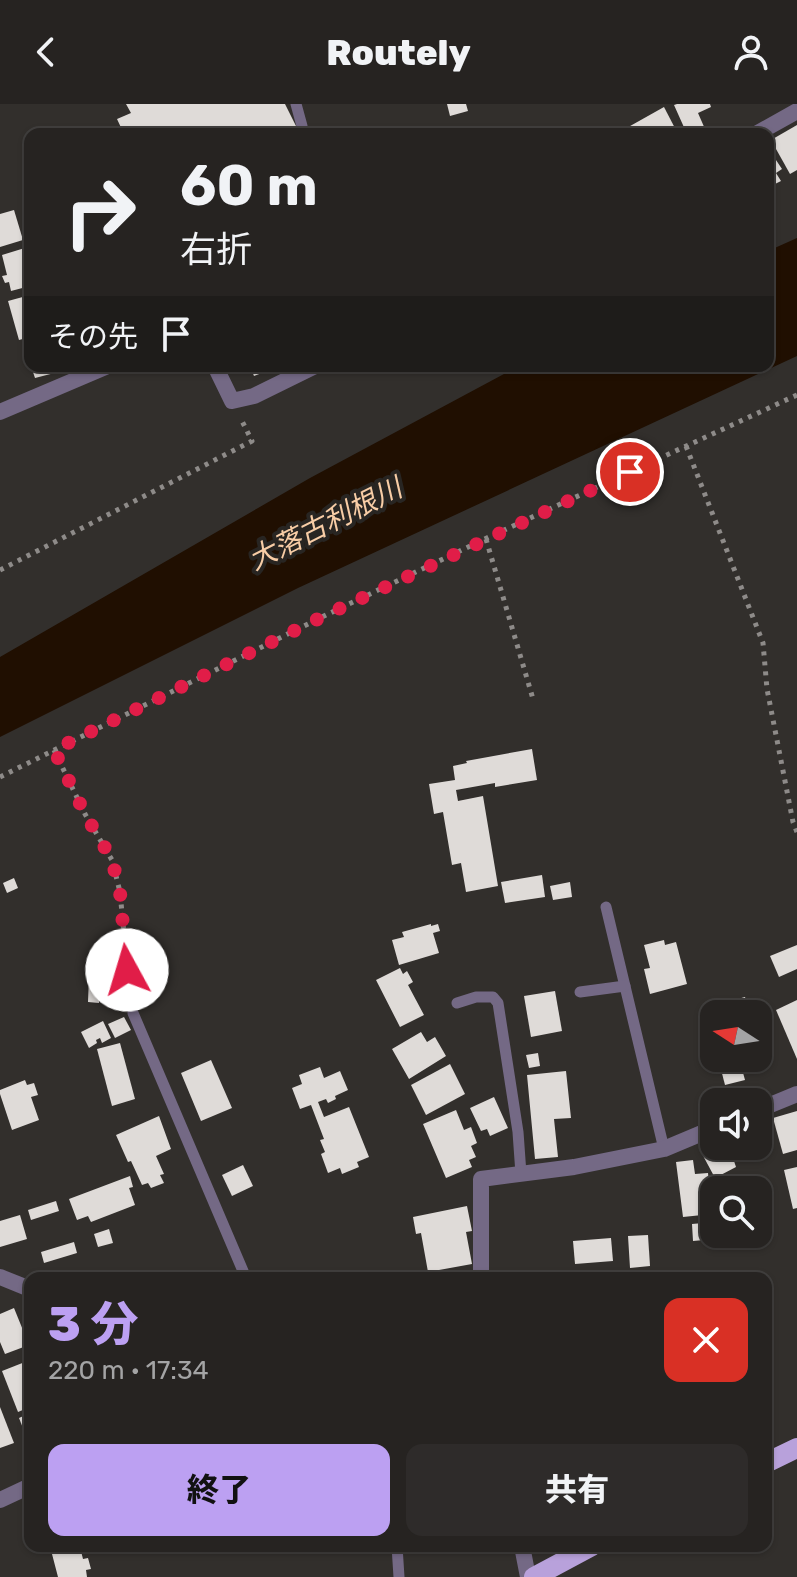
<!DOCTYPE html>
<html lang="ja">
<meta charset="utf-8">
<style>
:root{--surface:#262321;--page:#2e2b2a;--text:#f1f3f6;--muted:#a4a4a5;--line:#42403f;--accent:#bca0f2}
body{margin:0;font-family:Rubik,"Noto Sans JP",sans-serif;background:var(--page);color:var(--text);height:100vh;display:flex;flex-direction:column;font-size:30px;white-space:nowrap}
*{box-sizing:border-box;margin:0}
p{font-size:26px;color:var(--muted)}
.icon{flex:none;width:44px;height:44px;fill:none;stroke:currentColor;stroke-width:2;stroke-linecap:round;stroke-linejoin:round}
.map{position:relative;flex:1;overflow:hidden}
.panel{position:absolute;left:24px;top:1168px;width:748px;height:280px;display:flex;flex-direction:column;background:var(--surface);border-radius:16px;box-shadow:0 2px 6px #0004,0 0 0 2px var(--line)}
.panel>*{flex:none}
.banner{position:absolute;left:24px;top:24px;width:750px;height:244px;border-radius:16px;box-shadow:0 2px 6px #0004,0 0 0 2px var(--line);background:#262321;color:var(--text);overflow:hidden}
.needle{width:52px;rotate:282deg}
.tools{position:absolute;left:700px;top:896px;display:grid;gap:16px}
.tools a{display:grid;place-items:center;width:72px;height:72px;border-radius:16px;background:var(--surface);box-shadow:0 2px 6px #0004,0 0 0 2px var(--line);font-size:40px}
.pin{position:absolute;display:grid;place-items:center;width:68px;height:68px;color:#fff;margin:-34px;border:4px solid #fff;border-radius:50%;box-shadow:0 2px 8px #0007}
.me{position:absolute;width:88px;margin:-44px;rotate:354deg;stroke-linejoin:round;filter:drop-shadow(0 0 6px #0008)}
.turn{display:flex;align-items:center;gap:28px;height:168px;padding:0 24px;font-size:36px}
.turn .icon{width:104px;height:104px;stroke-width:2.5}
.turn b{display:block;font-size:56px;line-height:68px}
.then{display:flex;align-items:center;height:76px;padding:0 24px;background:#0003;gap:16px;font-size:30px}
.round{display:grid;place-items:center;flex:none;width:84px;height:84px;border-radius:16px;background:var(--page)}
.summary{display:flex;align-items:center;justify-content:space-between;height:136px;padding:0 24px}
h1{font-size:48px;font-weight:800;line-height:60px;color:var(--accent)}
.cta{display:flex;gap:16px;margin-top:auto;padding:16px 24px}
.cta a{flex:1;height:92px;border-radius:16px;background:var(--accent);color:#111;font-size:32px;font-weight:800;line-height:92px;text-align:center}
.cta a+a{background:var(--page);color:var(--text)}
header{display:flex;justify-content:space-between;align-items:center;height:104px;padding:0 24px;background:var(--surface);font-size:36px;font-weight:800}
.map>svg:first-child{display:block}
.water{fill:#200f01}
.building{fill:#dfdbd8}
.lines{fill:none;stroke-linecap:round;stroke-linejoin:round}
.path{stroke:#8e8b89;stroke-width:5;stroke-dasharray:4 6;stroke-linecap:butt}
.service{stroke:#746985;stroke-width:11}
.minor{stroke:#746985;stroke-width:16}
.primary{stroke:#b8a1db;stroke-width:20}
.route{stroke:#e11d48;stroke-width:14;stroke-dasharray:0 25.2}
.labels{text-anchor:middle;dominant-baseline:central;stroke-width:8;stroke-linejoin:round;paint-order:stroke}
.water-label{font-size:28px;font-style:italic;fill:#f8cda6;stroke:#282522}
</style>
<header><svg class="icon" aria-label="back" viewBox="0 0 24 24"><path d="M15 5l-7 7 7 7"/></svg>Routely<svg class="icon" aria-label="person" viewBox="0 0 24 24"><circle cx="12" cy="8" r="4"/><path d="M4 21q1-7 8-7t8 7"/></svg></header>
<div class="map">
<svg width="797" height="1473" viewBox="0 0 797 1473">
<rect width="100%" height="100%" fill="#322f2c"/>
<polygon class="water" points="797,134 797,252 298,484 0,633 0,553 310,374 519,262 768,262 768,147"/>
<g class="building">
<polygon points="126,0 285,0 297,24 285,30 124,30 117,15 131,9"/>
<polygon points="447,0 466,0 468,7 450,12"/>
<polygon points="677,0 710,0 711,3 698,9 705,25 693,30 687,30 674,1"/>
<polygon points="664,3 678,30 625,30 623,26"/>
<polygon points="797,21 797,66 790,70 771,36"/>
<polygon points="768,44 782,65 776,69 781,77 773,81 768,73"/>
<polygon points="14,106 23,136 0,143 0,110"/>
<polygon points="28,143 30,150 30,182 11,187 9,178 5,179 2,172 7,171 2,151"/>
<polygon points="30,191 30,233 19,236 8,197"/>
<polygon points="31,262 69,262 70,265 35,274"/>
<polygon points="250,262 280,262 254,272"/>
<polygon points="532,645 537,676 495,683 495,679 456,686 458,697 483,692 498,782 466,788 461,759 452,761 443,708 434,710 429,680 455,676 453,662 467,659 466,657"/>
<polygon points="542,771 545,793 505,799 501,778"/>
<polygon points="14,774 18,784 7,789 3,779"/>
<polygon points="570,778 572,793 553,796 550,782"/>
<polygon points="431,820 431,822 438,820 440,827 433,829 439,849 399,861 392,836 404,833 402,828"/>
<polygon points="664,836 665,841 676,838 687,880 650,890 644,865 650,864 644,841"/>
<polygon points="797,841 797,865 779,873 770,852"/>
<polygon points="400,864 403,870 407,867 413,878 408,881 424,911 400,923 376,876"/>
<polygon points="89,872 108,873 108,888 100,888 99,899 88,898"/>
<polygon points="555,887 562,927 531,933 524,892"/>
<polygon points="745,893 750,910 714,910 713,918 709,903"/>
<polygon points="797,896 797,955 776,906"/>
<polygon points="124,913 131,926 115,934 108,920"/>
<polygon points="103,917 111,934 102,939 100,934 96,936 97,939 89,944 81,928"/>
<polygon points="421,928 427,938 435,933 446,952 409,975 392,945"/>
<polygon points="120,939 135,995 112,1002 97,945"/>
<polygon points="538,949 540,962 529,964 526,951"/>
<polygon points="718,954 739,954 745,976 725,981"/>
<polygon points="211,956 232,1004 201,1017 181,969"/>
<polygon points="450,960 465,990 426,1011 411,981"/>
<polygon points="320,963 324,974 340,967 348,986 335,992 336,995 328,999 326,995 318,998 324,1013 349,1003 369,1053 357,1058 359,1063 342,1070 340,1064 328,1069 321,1050 325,1048 320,1036 324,1035 311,1001 300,1005 292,984 302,980 299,971"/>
<polygon points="566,967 571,1014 554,1015 558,1053 535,1055 527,971"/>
<polygon points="25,976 27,981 34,979 38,991 31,993 39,1016 12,1026 0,990 0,986"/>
<polygon points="494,993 508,1024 490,1032 487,1025 481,1027 470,1004"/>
<polygon points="456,1006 464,1026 471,1023 477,1039 471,1042 476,1053 469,1056 472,1063 446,1074 423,1020"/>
<polygon points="797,1007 797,1046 783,1050 773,1014"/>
<polygon points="159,1012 171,1045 156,1052 164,1070 160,1071 164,1079 151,1084 148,1079 142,1081 131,1057 128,1058 116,1031"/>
<polygon points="714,1039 714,1042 743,1042 747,1050 734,1057 736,1063 715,1074 700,1046"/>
<polygon points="693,1056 695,1070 708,1069 712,1110 683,1113 676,1058"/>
<polygon points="243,1061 253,1082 232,1092 222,1071"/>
<polygon points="797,1063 797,1104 793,1105 784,1066"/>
<polygon points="130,1072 133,1083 129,1084 135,1101 91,1118 88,1112 77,1116 69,1095"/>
<polygon points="56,1097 59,1107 31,1116 28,1106"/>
<polygon points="467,1102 472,1127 466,1128 472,1160 428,1168 421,1129 416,1130 413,1113"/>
<polygon points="20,1111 27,1135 0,1143 0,1117"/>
<polygon points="714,1118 714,1130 749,1130 749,1132 693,1137 692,1120"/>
<polygon points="109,1125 113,1139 98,1143 94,1130"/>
<polygon points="648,1131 650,1162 630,1164 628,1132"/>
<polygon points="611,1134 613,1157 575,1160 573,1137"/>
<polygon points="74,1138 77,1149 44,1159 41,1148"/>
<polygon points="14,1204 29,1241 5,1250 0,1238 0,1210"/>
<polygon points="30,1256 30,1303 18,1308 2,1267"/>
<polygon points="0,1303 14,1339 0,1344"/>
<polygon points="30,1309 30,1342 19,1314"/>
<polygon points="320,1442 360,1442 360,1444 321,1450"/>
<polygon points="80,1443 83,1455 88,1454 91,1465 86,1466 87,1473 58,1473 52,1450"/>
</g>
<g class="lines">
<g class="path">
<polyline points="686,342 763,539 767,585 793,718 797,728"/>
<polyline points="486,435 533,595"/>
<polyline points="0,466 252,337 240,313"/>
<polyline points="54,646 85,710 112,756 120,788 130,893"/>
<polyline points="0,673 326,511 489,433 797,291"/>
</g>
<g class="service">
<polyline points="296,0 302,22"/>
<polyline points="606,803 664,1045"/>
<polyline points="580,888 625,882"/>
<polyline points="457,899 476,893 493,893 498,899 518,1028 521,1070"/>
<polyline points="133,909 246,1174"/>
<polyline points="397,1442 399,1473"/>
</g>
<g class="minor">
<polyline points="756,30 797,7"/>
<polyline points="215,262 232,297 254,292 315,262"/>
<polyline points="0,308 108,262"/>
<polyline points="758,1006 797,990"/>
<polyline points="0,1173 30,1185"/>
<polyline points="481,1174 481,1075 574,1063 664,1045 714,1024"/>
<polyline points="0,1396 30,1382"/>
<polyline points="522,1442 528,1473"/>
</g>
<g class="primary">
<polyline points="766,1359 797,1344"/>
<polyline points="534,1473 592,1442"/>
</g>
</g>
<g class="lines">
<polyline class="route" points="127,866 120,788 112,756 85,710 54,646 326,511 630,368"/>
</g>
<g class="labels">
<g class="water-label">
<text transform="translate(325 420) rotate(-27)">大落古利根川</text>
</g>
</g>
</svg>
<div class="tools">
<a><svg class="needle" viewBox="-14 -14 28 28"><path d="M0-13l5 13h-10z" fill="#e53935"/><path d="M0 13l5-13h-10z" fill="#a4a4a5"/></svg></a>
<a><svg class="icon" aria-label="sound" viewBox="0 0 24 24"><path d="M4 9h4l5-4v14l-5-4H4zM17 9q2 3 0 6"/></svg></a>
<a><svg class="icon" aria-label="search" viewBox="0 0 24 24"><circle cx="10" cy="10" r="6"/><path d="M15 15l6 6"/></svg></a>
</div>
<div class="pin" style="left:630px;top:368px;background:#d93025"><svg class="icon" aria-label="arrive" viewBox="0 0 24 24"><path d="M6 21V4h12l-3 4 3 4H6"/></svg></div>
<svg class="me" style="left:127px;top:866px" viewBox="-20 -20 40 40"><circle r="19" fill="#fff"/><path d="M0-13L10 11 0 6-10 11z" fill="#e11d48"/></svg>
<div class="banner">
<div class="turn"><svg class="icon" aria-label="right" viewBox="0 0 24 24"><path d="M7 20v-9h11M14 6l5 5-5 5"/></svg><div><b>60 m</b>右折</div></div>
<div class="then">その先<svg class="icon" aria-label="arrive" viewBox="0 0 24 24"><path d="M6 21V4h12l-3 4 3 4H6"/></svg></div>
</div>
<section class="panel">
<div class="summary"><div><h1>3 分</h1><p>220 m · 17:34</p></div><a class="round" style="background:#d93025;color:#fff"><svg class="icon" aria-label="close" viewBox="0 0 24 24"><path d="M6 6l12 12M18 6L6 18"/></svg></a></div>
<div class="cta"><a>終了</a><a>共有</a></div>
</section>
</div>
